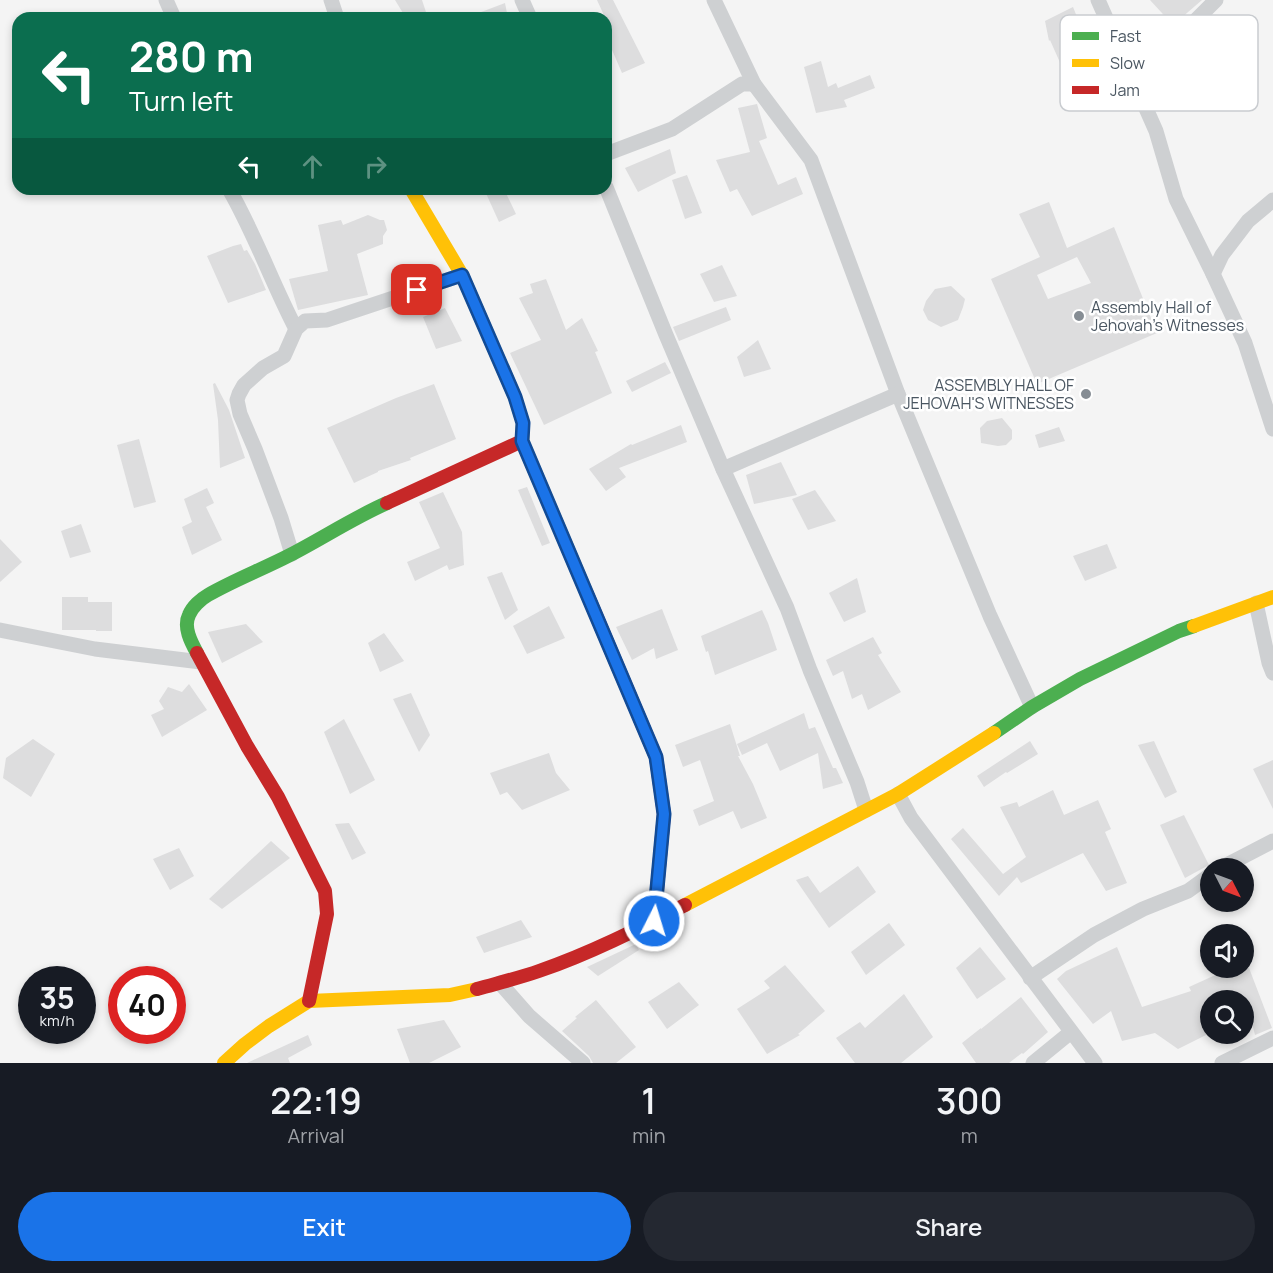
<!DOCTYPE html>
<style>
:root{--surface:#171b24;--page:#242831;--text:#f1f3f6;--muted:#9ea1a6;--accent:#1a73e8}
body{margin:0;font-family:Manrope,sans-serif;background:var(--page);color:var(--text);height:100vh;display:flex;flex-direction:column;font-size:22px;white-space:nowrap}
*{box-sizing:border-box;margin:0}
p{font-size:20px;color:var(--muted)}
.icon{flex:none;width:33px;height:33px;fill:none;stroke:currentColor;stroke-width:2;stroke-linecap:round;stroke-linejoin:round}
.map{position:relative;height:1063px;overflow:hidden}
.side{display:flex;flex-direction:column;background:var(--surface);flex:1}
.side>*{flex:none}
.banner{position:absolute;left:12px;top:12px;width:600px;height:183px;border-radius:18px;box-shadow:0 3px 9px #0003;background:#0b6e4f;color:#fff;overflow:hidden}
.needle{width:39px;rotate:132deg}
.buttons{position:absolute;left:1200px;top:858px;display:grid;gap:12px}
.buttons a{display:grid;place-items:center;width:54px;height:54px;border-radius:50%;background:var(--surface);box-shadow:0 3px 9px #0003;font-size:30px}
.speed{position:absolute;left:18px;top:966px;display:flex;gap:12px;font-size:30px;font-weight:700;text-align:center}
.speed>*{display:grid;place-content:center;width:78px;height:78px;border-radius:50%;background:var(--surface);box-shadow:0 3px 9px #0003;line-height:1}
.speed small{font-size:15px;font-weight:400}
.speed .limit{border:9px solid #d22;background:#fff;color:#111}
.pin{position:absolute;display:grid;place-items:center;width:51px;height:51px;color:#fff;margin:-26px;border-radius:12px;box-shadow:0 3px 9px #0006}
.me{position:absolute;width:66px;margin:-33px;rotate:5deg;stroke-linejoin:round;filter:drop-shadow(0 0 4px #0008)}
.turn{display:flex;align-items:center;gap:21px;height:126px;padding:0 18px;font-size:27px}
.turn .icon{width:78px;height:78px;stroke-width:2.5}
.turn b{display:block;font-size:42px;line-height:51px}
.lanes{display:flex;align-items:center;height:57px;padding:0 18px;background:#0003;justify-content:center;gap:30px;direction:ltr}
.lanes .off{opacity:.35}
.eta{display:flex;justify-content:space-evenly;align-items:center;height:102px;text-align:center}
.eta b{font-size:36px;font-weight:600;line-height:42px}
.button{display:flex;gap:12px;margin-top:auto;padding:12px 18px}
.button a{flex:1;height:69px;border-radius:36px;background:var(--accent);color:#fff;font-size:24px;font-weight:600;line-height:69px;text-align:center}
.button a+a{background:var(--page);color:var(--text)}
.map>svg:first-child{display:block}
.building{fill:#ddddde;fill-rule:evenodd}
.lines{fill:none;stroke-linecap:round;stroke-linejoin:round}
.street{stroke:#ced0d2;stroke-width:15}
.fast{stroke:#4caf50;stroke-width:14}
.slow{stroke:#ffc107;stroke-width:14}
.jam{stroke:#c62828;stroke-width:14}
.route-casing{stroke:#114b97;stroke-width:15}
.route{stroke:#1a73e8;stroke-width:10}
.poi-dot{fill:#868d94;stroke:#fff;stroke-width:2}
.labels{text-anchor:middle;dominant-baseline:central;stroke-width:5;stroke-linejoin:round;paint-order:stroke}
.poi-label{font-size:16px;fill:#4a5661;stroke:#fff;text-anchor:start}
.key{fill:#fff;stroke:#c9ccd0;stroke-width:1.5}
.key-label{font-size:16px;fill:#4a5661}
</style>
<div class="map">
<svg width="1273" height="1063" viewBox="0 0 1273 1063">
<rect width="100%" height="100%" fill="#f4f4f4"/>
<g class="building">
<polygon points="395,0 422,0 428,18 406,18"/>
<polygon points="597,0 613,0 645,63 622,73 606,36 612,33"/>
<polygon points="1150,0 1202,0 1173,25"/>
<polygon points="505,3 508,18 468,18 468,17"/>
<polygon points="1073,7 1092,54 1062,67 1050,40 1049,41 1045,21"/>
<polygon points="821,61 828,87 836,83 838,88 870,75 875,88 844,100 847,107 816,113 804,67"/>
<polygon points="757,104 767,138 759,141 778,185 796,177 803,194 752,216 737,189 730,192 716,160 750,152 738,108"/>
<polygon points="670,149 676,173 638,192 625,168"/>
<polygon points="687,175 702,213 685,219 672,180"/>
<polygon points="484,189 504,189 516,214 499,222"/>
<path d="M1049 202 1067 248 1114 227 1157 333 1037 384 991 279 1040 257 1019 214ZM1077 257 1091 283 1048 299 1037 275Z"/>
<polygon points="368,215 380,220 384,220 387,230 383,236 383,244 357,254 368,295 298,310 289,279 328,271 318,225 341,220 343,225"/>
<polygon points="241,244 244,251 247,250 255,264 266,290 228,303 207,256 233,246"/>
<polygon points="722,265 737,296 714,302 700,274"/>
<polygon points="546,279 566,330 582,318 598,351 595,352 612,393 544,425 510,353 541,340 519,298 533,293 530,284"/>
<polygon points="951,286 965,299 963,307 958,320 941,327 928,320 923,310 926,301 935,289"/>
<polygon points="726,307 731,320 679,341 673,327"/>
<polygon points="445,308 462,341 436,349 423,317"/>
<polygon points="758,340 771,369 744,377 737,357"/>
<polygon points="665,362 671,373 632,392 626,381"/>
<polygon points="215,383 229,410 245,458 220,468 218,420 213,384"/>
<polygon points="434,384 456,439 410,458 411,460 378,471 378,472 354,483 327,428 396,398"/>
<polygon points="1002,418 1012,430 1012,439 1006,445 998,446 981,443 980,428 987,421"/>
<polygon points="681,425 687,442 619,468 626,477 606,491 589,469 631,444 632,445"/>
<polygon points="1059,427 1065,441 1039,448 1035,435"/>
<polygon points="139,439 156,502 134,508 117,445"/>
<polygon points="781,462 797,495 754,504 746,475"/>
<polygon points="527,487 550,543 542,546 518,490"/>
<polygon points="207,488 214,503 206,507 222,540 192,555 182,527 192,522 184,499"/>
<polygon points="815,490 836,521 808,530 792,499"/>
<polygon points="443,492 462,532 464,565 449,570 447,565 415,581 407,562 440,548 419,502"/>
<polygon points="81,524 91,552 70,558 61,531"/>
<polygon points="0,539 22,562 0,582"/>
<polygon points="1107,544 1117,568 1085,581 1073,556"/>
<polygon points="502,572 518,610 505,620 487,577"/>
<polygon points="857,578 866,612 844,622 829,593"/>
<polygon points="62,597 88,597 88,602 112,602 112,631 96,631 96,630 62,630"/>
<polygon points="549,606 565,638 527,654 513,626"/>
<polygon points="662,609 678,650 656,659 654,648 632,660 616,627"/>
<polygon points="762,610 768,623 777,650 715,675 708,651 706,652 701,636"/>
<polygon points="246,624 263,642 222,663 208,632"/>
<polygon points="384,633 404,661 380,672 368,643"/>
<polygon points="873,637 882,653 878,655 901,692 868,710 862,694 852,699 843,671 833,676 826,660"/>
<polygon points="189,684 207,710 162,737 151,715 164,709 159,701 168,687 182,692"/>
<polygon points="411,693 430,735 419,752 393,699"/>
<polygon points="804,713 809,729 815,727 833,768 836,768 843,783 823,789 818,753 780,771 767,743 742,755 737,744"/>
<polygon points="344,719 375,780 350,794 324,732"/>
<polygon points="730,724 740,756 738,756 753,784 767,818 741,829 733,811 699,826 693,810 714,801 700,760 683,767 675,745"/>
<polygon points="33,739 55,754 31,797 3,778 6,758"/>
<polygon points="1030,741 1038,754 1007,773 1006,772 984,787 977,776"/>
<polygon points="1154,741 1177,792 1165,798 1138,745"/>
<polygon points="549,753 556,773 570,790 522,810 507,792 500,795 490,773"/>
<polygon points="1273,760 1273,809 1253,769"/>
<polygon points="1053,790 1064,815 1098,800 1111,829 1105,832 1127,883 1106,891 1083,853 1021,883 1017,877 999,896 951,839 963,828 1003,874 1026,857 1000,807 1017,802 1019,807"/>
<polygon points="1184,815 1209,865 1185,878 1160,825"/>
<polygon points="349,823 366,853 352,860 335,824"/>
<polygon points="271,841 290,858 222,909 209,899"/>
<polygon points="179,848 194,876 170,890 153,859"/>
<polygon points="858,866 876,892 829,928 796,880 808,876 820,893"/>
<polygon points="521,920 532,937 484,953 476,937"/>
<polygon points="889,923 905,945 866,975 851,952"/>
<polygon points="636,944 639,950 598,976 587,967"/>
<polygon points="980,947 1006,979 977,999 956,968"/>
<polygon points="1117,947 1142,1007 1191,991 1189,987 1222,972 1221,971 1232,968 1249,968 1272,1028 1255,1035 1250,1015 1244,1018 1244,1000 1210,1000 1210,1033 1178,1049 1155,1033 1122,1041 1111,1011 1093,1024 1057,979 1066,971"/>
<polygon points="785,965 825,1011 798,1034 800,1035 767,1054 737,1009 770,988 764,981"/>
<polygon points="679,982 699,1005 667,1029 648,1002"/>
<polygon points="904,994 933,1037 901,1063 855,1063 836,1038 860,1022 865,1028"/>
<polygon points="1021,997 1048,1032 1023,1054 1022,1053 1009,1063 976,1063 962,1043 981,1028 981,1029"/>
<polygon points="596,1000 636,1047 616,1063 593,1063 589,1056 562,1031 577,1018 575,1017"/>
<polygon points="444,1020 461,1047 429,1063 410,1063 397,1029"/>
<polygon points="308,1035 312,1045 288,1058 290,1063 247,1063"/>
</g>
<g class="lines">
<g class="street">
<polyline points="166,0 174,18"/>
<polyline points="331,0 337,18"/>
<polyline points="522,0 530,18"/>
<polyline points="714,0 754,84 811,160 898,394 990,616 1032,707"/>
<polyline points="1098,0 1156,131 1176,199 1213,274 1245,343 1273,429"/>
<polyline points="1129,71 1162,54 1216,0"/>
<polyline points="606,154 672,129 742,84 754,84"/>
<polyline points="606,187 666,335 723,469 787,608 810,670 857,782 866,810"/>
<path d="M229 189C255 234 272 283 296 329"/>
<polyline points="1213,274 1222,255 1248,221 1273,200"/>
<polyline points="723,469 898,394"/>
<polyline points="292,554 281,518 255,449 240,414 237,400 239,394 244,385 263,368 284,356 296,329 305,321 327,320 462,275"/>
<polyline points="1256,603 1269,663 1273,673"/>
<polyline points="0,630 95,649 201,662"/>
<polyline points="898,794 911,818 1095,1063"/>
<polyline points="1221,868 1273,841"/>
<polyline points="1030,978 1094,935 1143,909 1188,891 1210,875"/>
<polyline points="500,983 529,1016 583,1063"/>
<polyline points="1033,1063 1071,1032"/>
<polyline points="1222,1063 1273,1038"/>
</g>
<g class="fast">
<path d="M197 653C191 642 183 627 189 615 192 607 201 599 208 595 234 580 263 569 290 555 323 538 353 518 387 503"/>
<polyline points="994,733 1032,707 1080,679 1179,631 1194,626"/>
</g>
<g class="slow">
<polyline points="411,189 462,275 515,397 523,423 522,441 587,594"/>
<polyline points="1194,626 1273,597"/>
<polyline points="685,905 898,794 994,733"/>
<polyline points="224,1063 245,1044 269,1026 309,1001 450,995 477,989"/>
</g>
<g class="jam">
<polyline points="387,503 522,441"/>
<polyline points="587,594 656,757 664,814 654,921"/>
<polyline points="197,653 247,746 278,797 325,891 327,914 309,1001"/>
<path d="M477 989C498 983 519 978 539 971 589 954 638 929 685 905"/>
</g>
</g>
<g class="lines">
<defs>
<polyline id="route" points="417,290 462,275 515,397 523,423 522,441 656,757 664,814 654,921"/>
</defs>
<use href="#route" class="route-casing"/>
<use href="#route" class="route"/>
</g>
<g class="poi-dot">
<circle cx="1079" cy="316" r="6"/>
<circle cx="1086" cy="394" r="6"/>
</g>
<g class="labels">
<g class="poi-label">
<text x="1091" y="307">Assembly Hall of<tspan x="1091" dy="18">Jehovah's Witnesses</tspan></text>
<text x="1074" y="385" text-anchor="end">ASSEMBLY HALL OF<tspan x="1074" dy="18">JEHOVAH'S WITNESSES</tspan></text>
</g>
</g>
<rect x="1060" y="15" width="198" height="96" rx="9" class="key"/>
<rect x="1072" y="32" width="27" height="8" fill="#4caf50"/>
<rect x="1072" y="59" width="27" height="8" fill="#ffc107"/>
<rect x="1072" y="86" width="27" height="8" fill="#c62828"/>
<g class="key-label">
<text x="1110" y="42">Fast</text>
<text x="1110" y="69">Slow</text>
<text x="1110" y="96">Jam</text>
</g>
</svg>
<div class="buttons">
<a><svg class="needle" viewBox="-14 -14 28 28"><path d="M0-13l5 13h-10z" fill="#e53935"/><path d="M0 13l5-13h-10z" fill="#9ea1a6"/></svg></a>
<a><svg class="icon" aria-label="sound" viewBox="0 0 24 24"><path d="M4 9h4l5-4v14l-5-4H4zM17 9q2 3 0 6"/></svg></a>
<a><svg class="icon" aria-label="search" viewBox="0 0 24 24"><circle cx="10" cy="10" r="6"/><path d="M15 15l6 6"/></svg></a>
</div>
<div class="speed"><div>35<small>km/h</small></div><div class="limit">40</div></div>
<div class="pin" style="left:417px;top:290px;background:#d93025"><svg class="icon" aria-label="arrive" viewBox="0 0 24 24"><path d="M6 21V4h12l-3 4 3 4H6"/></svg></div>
<svg class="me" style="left:654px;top:921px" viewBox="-20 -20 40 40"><circle r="17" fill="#1a73e8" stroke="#fff" stroke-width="3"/><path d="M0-11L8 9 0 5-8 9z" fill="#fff"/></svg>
<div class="banner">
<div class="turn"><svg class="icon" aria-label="left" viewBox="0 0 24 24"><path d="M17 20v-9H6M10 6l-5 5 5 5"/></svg><div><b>280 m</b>Turn left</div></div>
<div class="lanes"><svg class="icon" aria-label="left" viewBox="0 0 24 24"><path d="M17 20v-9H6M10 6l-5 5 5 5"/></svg><svg class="icon off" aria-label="ahead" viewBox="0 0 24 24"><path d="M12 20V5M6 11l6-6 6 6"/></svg><svg class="icon off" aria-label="right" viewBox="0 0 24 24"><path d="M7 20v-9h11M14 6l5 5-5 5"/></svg></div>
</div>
</div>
<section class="side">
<div class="eta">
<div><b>22:19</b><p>Arrival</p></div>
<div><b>1</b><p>min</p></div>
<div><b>300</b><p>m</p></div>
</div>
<div class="button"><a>Exit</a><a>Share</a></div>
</section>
